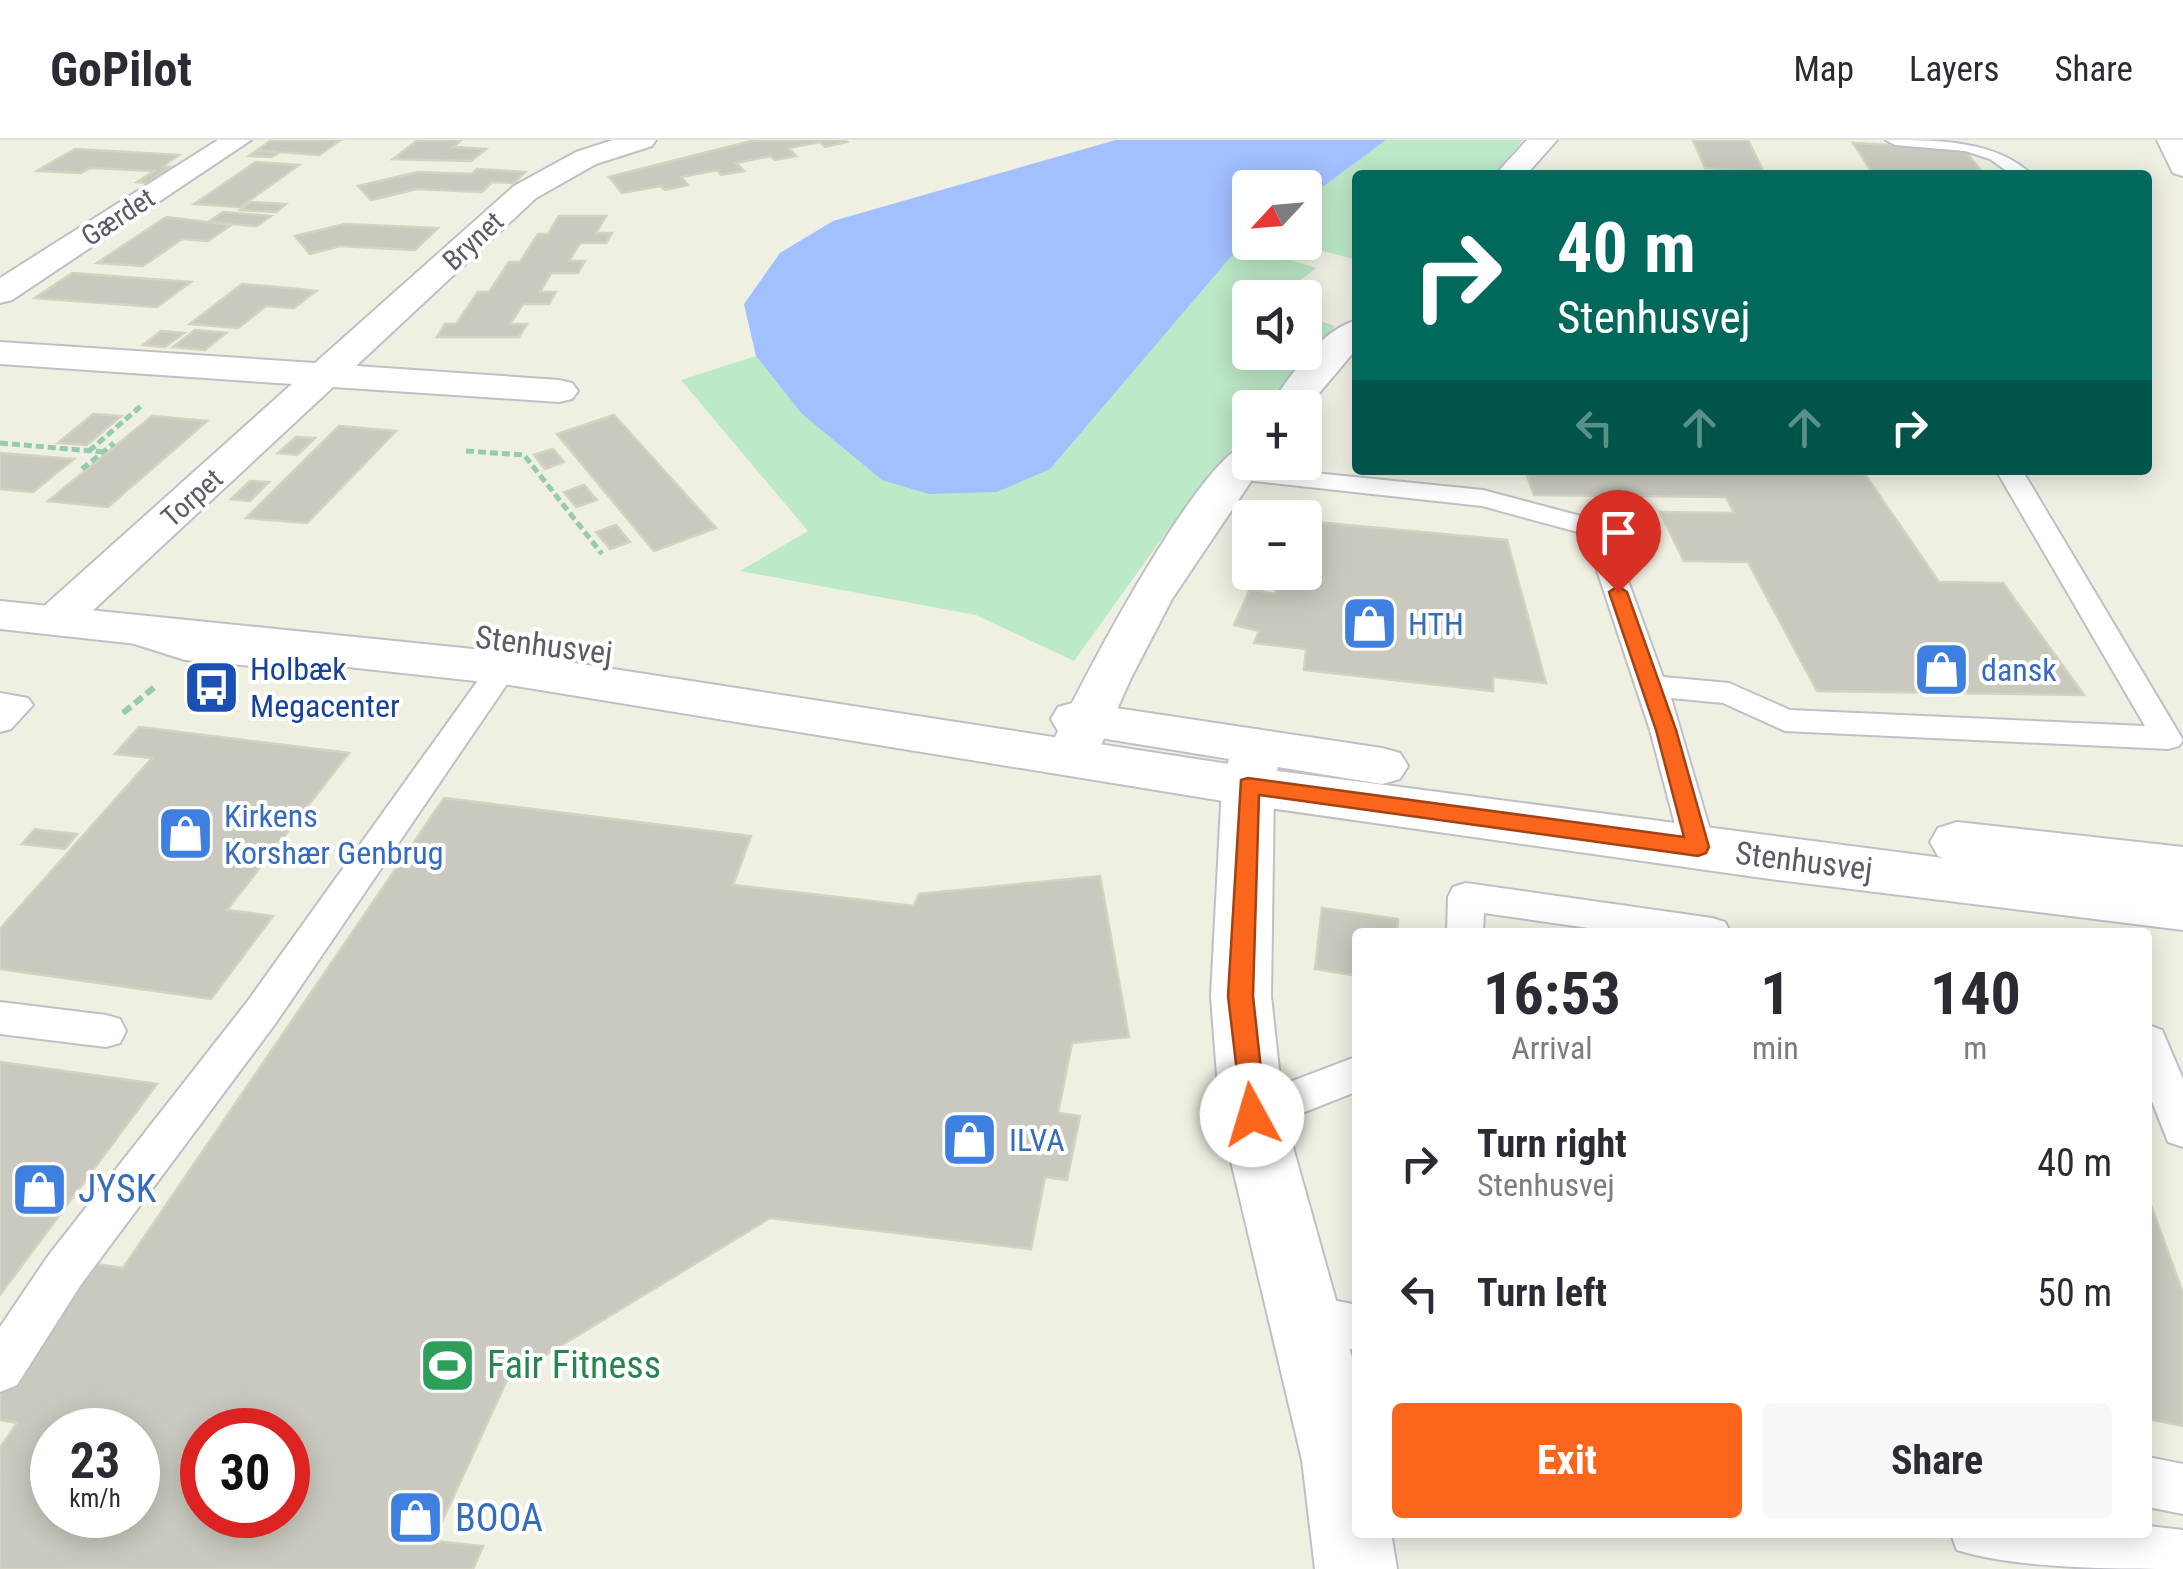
<!DOCTYPE html>
<meta charset="utf-8">
<style>
:root{--surface:#fff;--page:#f7f7f7;--text:#2b2b33;--muted:#7c7c81;--line:#e1e1e2;--accent:#fb651c}
body{margin:0;font-family:"Roboto Condensed",sans-serif;background:var(--page);color:var(--text);height:100vh;display:flex;flex-direction:column;font-size:38px;white-space:nowrap}
*{box-sizing:border-box;margin:0}
p{font-size:32px;color:var(--muted)}
.icon{flex:none;width:55px;height:55px;fill:none;stroke:currentColor;stroke-width:2;stroke-linecap:round;stroke-linejoin:round}
.map{position:relative;flex:1;overflow:hidden}
.details{position:absolute;left:1352px;top:788px;width:800px;height:610px;display:flex;flex-direction:column;background:var(--surface);border-radius:10px;box-shadow:0 5px 25px #0003}
.details>*{flex:none}
.hud{position:absolute;left:1352px;top:30px;width:800px;height:305px;border-radius:10px;box-shadow:0 5px 25px #0003;background:#00695c;color:#fff;overflow:hidden}
.needle{width:65px;rotate:244deg}
.fabs{position:absolute;left:1232px;top:30px;display:grid;gap:20px}
.fabs a{display:grid;place-items:center;width:90px;height:90px;border-radius:10px;background:var(--surface);box-shadow:0 5px 25px #0003;font-size:50px}
.speed{position:absolute;left:30px;top:1268px;display:flex;gap:20px;font-size:50px;font-weight:700;text-align:center}
.speed>*{display:grid;place-content:center;width:130px;height:130px;border-radius:50%;background:var(--surface);box-shadow:0 5px 25px #0003;line-height:1}
.speed small{font-size:25px;font-weight:400}
.speed .limit{border:15px solid #d22;background:#fff;color:#111}
.pin{position:absolute;display:grid;place-items:center;width:85px;height:85px;color:#fff;margin:-102px -42px;border-radius:50% 50% 50% 0;rotate:-45deg;box-shadow:0 0 10px #0007}
.pin .icon{rotate:45deg}
.me{position:absolute;width:110px;margin:-55px;rotate:354deg;stroke-linejoin:round;filter:drop-shadow(0 0 8px #0008)}
.turn{display:flex;align-items:center;gap:35px;height:210px;padding:0 40px;font-size:45px}
.turn .icon{width:130px;height:130px;stroke-width:2.5}
.turn b{display:block;font-size:70px;line-height:85px}
.lanes{display:flex;align-items:center;height:95px;padding:0 40px;background:#0003;justify-content:center;gap:50px;direction:ltr}
.lanes .off{opacity:.35}
.eta{display:flex;justify-content:space-evenly;align-items:center;height:170px;text-align:center}
.eta b{font-size:60px;font-weight:700;line-height:70px}
.primary-button{display:flex;gap:20px;margin-top:auto;padding:20px 40px}
.primary-button a{flex:1;height:115px;border-radius:10px;background:var(--accent);color:#fff;font-size:40px;font-weight:700;line-height:115px;text-align:center}
.primary-button a+a{background:var(--page);color:var(--text)}
ul{padding:0;list-style:none}
li{display:flex;align-items:center;gap:30px;height:130px;padding:0 40px}
li div{flex:1}
li b{display:block;font-size:38px}
li em{font-style:normal}
header{display:flex;align-items:center;gap:60px;box-sizing:border-box;height:140px;padding:0 50px;background:var(--surface);border-bottom:2px solid var(--line)}
header strong{font-size:48px}
nav{display:flex;gap:55px;margin-inline-start:auto;font-size:35px}
.map>svg:first-child{display:block}
.green{fill:#bce9c7}
.water{fill:#a2bfff}
.building{fill:#c9c9bf;stroke:#d4d3c0;stroke-width:2.5;fill-rule:evenodd}
.lines{fill:none;stroke-linecap:round;stroke-linejoin:round}
.service-casing{stroke:#bfc0c7;stroke-width:4}
.minor-casing{stroke:#bfc0c7;stroke-width:4}
.tertiary-casing{stroke:#bfc0c7;stroke-width:4}
.secondary-casing{stroke:#bfc0c9;stroke-width:4}
.path-far1{stroke:#94cbb2;stroke-width:5;stroke-dasharray:8 4;stroke-linecap:butt}
.path{stroke:#94cbb2;stroke-width:6;stroke-dasharray:10 5;stroke-linecap:butt}
.service{fill:#fff;fill-rule:evenodd}
.minor{fill:#fff;fill-rule:evenodd}
.tertiary{fill:#fff;fill-rule:evenodd}
.secondary{fill:#fff;fill-rule:evenodd}
.route{fill:#fb651c;stroke:#a34212;stroke-width:2.5}
.labels{text-anchor:middle;dominant-baseline:central;stroke-width:8;stroke-linejoin:round;paint-order:stroke}
.far-street-label{font-size:28px;fill:#5a5c65;stroke:#fff}
.shop-label{font-size:32px;fill:#366cbe;stroke:#fff;text-anchor:start}
.street-label{font-size:32px;fill:#5a5c65;stroke:#fff}
.transit-label{font-size:32px;fill:#164399;stroke:#fff;text-anchor:start}
.near-shop-label{font-size:38px;fill:#366cbe;stroke:#fff;text-anchor:start}
.near-leisure-label{font-size:38px;fill:#27864d;stroke:#fff;text-anchor:start}
</style>
<header>
<strong>GoPilot</strong>
<nav><a>Map</a><a>Layers</a><a>Share</a></nav>
</header>
<div class="map">
<svg width="2183" height="1429" viewBox="0 0 2183 1429">
<rect width="100%" height="100%" fill="#efefe2"/>
<g class="green">
<polygon points="1386,0 1523,0 1494,35 1358,35 1357,120 1293,103 1305,102 1305,60"/>
<polygon points="1250,101 1290,103 1275,115 1316,128 1289,149 1287,157 1250,158 1250,212 1305,212 1305,176 1335,186 1267,267 1250,268 1250,287 1196,351 1074,521 976,475 740,431 808,391 681,240 756,216 801,273 1234,113"/>
</g>
<polygon class="water" points="1116,0 1386,0 1305,60 1305,48 1250,48 1250,101 1234,113 1050,329 997,352 929,354 882,340 801,273 756,216 744,164 780,113 833,81"/>
<g class="building">
<polygon points="272,0 341,0 319,15 280,12 272,17 249,16 256,11 276,12 257,10"/>
<polygon points="418,0 461,0 453,7 486,9 471,21 393,19"/>
<polygon points="844,0 847,2 825,7 820,2 788,8 796,16 775,20 770,16 736,23 744,31 721,35 717,30 681,37 688,45 665,50 660,46 622,53 609,37 755,0"/>
<polygon points="1693,0 1748,0 1763,31 1705,28"/>
<polygon points="1853,3 1964,9 1984,35 1874,35"/>
<polygon points="75,9 179,15 162,27 171,27 147,43 137,42 154,31 90,28 81,33 37,31"/>
<polygon points="256,22 299,25 240,67 194,64"/>
<polygon points="477,29 525,32 514,43 492,42 482,52 417,49 371,60 358,46 418,32 472,34"/>
<polygon points="251,62 286,64 276,72 240,70"/>
<polygon points="223,72 271,76 257,86 208,82"/>
<polygon points="559,76 606,76 596,93 612,93 606,103 580,103 569,121 585,121 578,133 551,133 540,152 556,152 549,164 523,164 510,184 527,184 519,197 437,197 445,184 456,184 478,152 489,152 509,122 520,122 538,94 548,94"/>
<polygon points="166,77 231,85 208,101 182,99 143,126 97,123"/>
<polygon points="345,84 438,88 415,110 340,106 310,114 295,96"/>
<polygon points="72,133 191,142 157,167 35,158"/>
<polygon points="242,144 289,148 316,151 294,168 266,166 238,188 190,184"/>
<polygon points="195,190 226,193 205,210 173,207"/>
<polygon points="161,191 184,193 165,207 143,205"/>
<polygon points="93,274 121,276 87,305 58,303"/>
<polygon points="614,275 716,388 654,411 557,294"/>
<polygon points="152,276 207,281 108,367 48,361"/>
<polygon points="339,286 396,291 307,383 246,378"/>
<polygon points="296,297 315,298 297,315 278,313"/>
<polygon points="553,309 564,322 545,329 534,315"/>
<polygon points="0,313 74,319 33,352 0,349"/>
<polygon points="1525,330 1862,330 1939,442 2003,443 2084,555 1817,551 1748,422 1684,421 1660,372 1734,373 1726,357 1534,355"/>
<polygon points="250,341 269,342 250,361 231,359"/>
<polygon points="584,345 597,360 576,367 564,352"/>
<polygon points="1305,381 1507,400 1546,543 1493,537 1493,551 1304,530 1306,509 1254,503 1259,491 1234,485 1250,449 1275,454 1284,432 1305,432"/>
<polygon points="616,385 630,402 610,409 596,392"/>
<polygon points="139,587 349,613 227,770 273,776 211,859 0,829 0,789 152,618 115,614"/>
<path d="M444 658 751 696 733 745 914 766 919 754 1100 736 1129 897 1072 903 1058 973 1080 976 1067 1040 1045 1037 1031 1109 770 1078 508 1238 433 1401 483 1406 473 1429H0V1308L17 1283 0 1280V1246L82 1122 123 1128ZM52 1290H138V1375H52ZM202 1290H288V1375H202Z"/>
<polygon points="35,689 40,690 77,694 65,709 22,704"/>
<polygon points="1322,768 1398,779 1397,792 1358,792 1358,836 1315,829"/>
<polygon points="0,922 157,944 0,1155"/>
<polygon points="2148,1057 2183,1153 2183,1286 2148,1279"/>
</g>
<g class="lines">
<defs>
<g id="service">
<path d="M1886 0C1937 0 1996 0 2032 35H2012L1990 19 1965 11 1895 5Z"/>
<polygon points="1235,325 1483,350 1607,383 1663,537 1729,543 1790,570 2145,586 1996,330 2022,330 2183,600 2179,606 2168,609 1785,591 1723,563 1671,558 1715,707 1710,716 1698,720 1686,716 1681,707 1650,590 1585,394 1482,366 1226,338 1222,333 1226,328"/>
<polygon points="136,485 188,501 266,507 277,510 281,517 277,524 266,527 185,520 125,501 121,494 125,487"/>
<polygon points="503,518 514,521 518,528 275,884 80,1146 17,1245 0,1252 0,1187 48,1116 247,862 492,521"/>
<polygon points="0,553 28,558 33,565 11,589 0,592"/>
<polygon points="1466,743 1712,778 1725,782 1730,792 1616,792 1484,773 1483,792 1447,792 1448,757 1453,747"/>
<polygon points="0,862 106,875 120,879 126,891 120,903 106,907 0,894"/>
<polygon points="2148,885 2162,890 2183,939 2183,1007 2168,1002 2148,951"/>
<polygon points="1358,916 1358,951 1252,993 1237,988 1231,975 1237,962"/>
<polygon points="1305,1155 1358,1165 1358,1211 1289,1194 1282,1178 1289,1162"/>
<polygon points="2148,1317 2183,1324 2183,1374 2148,1367"/>
<path d="M2148 1386 2183 1390V1429C2116 1429 2018 1429 1957 1410L1950 1392H2148Z"/>
</g>
<g id="minor">
<polygon points="218,0 251,0 12,160 0,163 0,138"/>
<polygon points="613,0 656,0 652,6 596,24 536,58 356,226 559,240 572,243 578,251 572,259 559,262 333,247 74,488 58,492 42,488 35,478 42,468 292,244 0,224 0,202 315,223 514,46 576,12"/>
<polygon points="1527,0 1557,0 1526,35 1495,35"/>
<path d="M1358 180V207L1305 270 1268 268C1290 237 1320 189 1358 180Z"/>
<path d="M1250 302V322H1264L1172 459 1131 538 1090 630 1072 635 1054 630 1046 617C1071 560 1198 315 1250 302Z"/>
<polygon points="1257,589 1275,595 1282,607 1274,646 1271,856 1284,975 1358,1239 1358,1392 1391,1392 1397,1429 1315,1429 1302,1320 1220,975 1211,856 1222,646 1232,607 1239,595"/>
</g>
<g id="tertiary">
<polygon points="0,461 503,512 1248,627 1943,718 1938,716 1930,702 1938,688 1957,682 2183,707 2183,790 1770,739 1248,665 503,544 0,489"/>
<polygon points="1076,562 1382,608 1400,613 1408,626 1400,639 1382,644 1058,591 1051,579 1058,567"/>
</g>
<polygon id="secondary" points="2157,0 2183,0 2183,36 2173,33"/>
</defs>
<use href="#service" class="service-casing"/>
<use href="#minor" class="minor-casing"/>
<use href="#tertiary" class="tertiary-casing"/>
<use href="#secondary" class="secondary-casing"/>
<g class="path-far1">
<polyline points="0,303 103,312"/>
<polyline points="89,311 141,266"/>
<polyline points="466,311 524,315 602,414"/>
<polyline points="82,329 114,303"/>
</g>
<polyline class="path" points="123,573 157,545"/>
<use href="#service" class="service"/>
<use href="#minor" class="minor"/>
<use href="#tertiary" class="tertiary"/>
<use href="#secondary" class="secondary"/>
</g>
<polygon class="route" points="1618,446 1627,452 1676,590 1709,707 1706,713 1698,716 1259,655 1253,856 1266,975 1262,983 1252,987 1243,983 1228,856 1241,640 1248,638 1684,697 1656,590 1609,452"/>
<defs>
<symbol id="shop-square" viewBox="-11 -11 22 22"><rect x="-9" y="-9" width="18" height="18" rx="4" fill="#3f7fe0" stroke="#fff"/><path d="M-5-2.5h2.3a2.7 3.5 0 0 1 5.4 0H5L5.5 6h-11ZM-1.5-2.5h3a1.5 2.3 0 0 0-3 0Z" fill="#fff"/></symbol>
<symbol id="bus-square" viewBox="-11 -11 22 22"><rect x="-9" y="-9" width="18" height="18" rx="4" fill="#1a4fb4" stroke="#fff"/><path d="M-5-6H5V4H4V6H2V4H-2V6H-4V4H-5ZM-3.5-4V0h7V-4ZM-3.5 1.2v1.5H-2V1.2ZM2 1.2v1.5H3.5V1.2Z" fill="#fff"/></symbol>
<symbol id="stadium-square" viewBox="-11 -11 22 22"><rect x="-9" y="-9" width="18" height="18" rx="4" fill="#2e9e5b" stroke="#fff"/><path d="M0-5a6.5 5 0 1 0 0 10a6.5 5 0 1 0 0-10ZM-3.5-1.8h7v3.6h-7Z" fill="#fff"/></symbol>
</defs>
<g fill-rule="evenodd">
<use href="#shop-square" x="1338" y="452" width="63" height="63"/>
<use href="#shop-square" x="1910" y="498" width="63" height="63"/>
<use href="#bus-square" x="180" y="516" width="63" height="63"/>
<use href="#shop-square" x="154" y="662" width="63" height="63"/>
<use href="#shop-square" x="938" y="968" width="63" height="63"/>
<use href="#shop-square" x="8" y="1018" width="63" height="63"/>
<use href="#stadium-square" x="416" y="1194" width="63" height="63"/>
<use href="#shop-square" x="384" y="1346" width="63" height="63"/>
</g>
<g class="labels">
<g class="far-street-label">
<text transform="translate(118 77) rotate(-33)">Gærdet</text>
<text transform="translate(473 101) rotate(-43)">Brynet</text>
<text transform="translate(192 358) rotate(-42)">Torpet</text>
</g>
<g class="shop-label">
<text x="1408" y="484">HTH</text>
<text x="1981" y="530">dansk</text>
<text x="224" y="676">Kirkens<tspan x="224" dy="37">Korshær Genbrug</tspan></text>
<text x="1009" y="1000">ILVA</text>
</g>
<g class="street-label">
<text transform="translate(544 505) rotate(7)">Stenhusvej</text>
<text transform="translate(1804 721) rotate(7)">Stenhusvej</text>
</g>
<g class="transit-label">
<text x="250" y="529">Holbæk<tspan x="250" dy="37">Megacenter</tspan></text>
</g>
<g class="near-shop-label">
<text x="78" y="1049">JYSK</text>
<text x="455" y="1378">BOOA</text>
</g>
<g class="near-leisure-label">
<text x="487" y="1225">Fair Fitness</text>
</g>
</g>
</svg>
<div class="fabs">
<a><svg class="needle" viewBox="-14 -14 28 28"><path d="M0-13l5 13h-10z" fill="#e53935"/><path d="M0 13l5-13h-10z" fill="#7c7c81"/></svg></a>
<a><svg class="icon" aria-label="sound" viewBox="0 0 24 24"><path d="M4 9h4l5-4v14l-5-4H4zM17 9q2 3 0 6"/></svg></a>
<a>+</a>
<a>−</a>
</div>
<div class="speed"><div>23<small>km/h</small></div><div class="limit">30</div></div>
<div class="pin" style="left:1618px;top:452px;background:#d93025"><svg class="icon" aria-label="arrive" viewBox="0 0 24 24"><path d="M6 21V4h12l-3 4 3 4H6"/></svg></div>
<svg class="me" style="left:1252px;top:975px" viewBox="-20 -20 40 40"><circle r="19" fill="#fff"/><path d="M0-13L10 11 0 6-10 11z" fill="#fb651c"/></svg>
<div class="hud">
<div class="turn"><svg class="icon" aria-label="right" viewBox="0 0 24 24"><path d="M7 20v-9h11M14 6l5 5-5 5"/></svg><div><b>40 m</b>Stenhusvej</div></div>
<div class="lanes"><svg class="icon off" aria-label="left" viewBox="0 0 24 24"><path d="M17 20v-9H6M10 6l-5 5 5 5"/></svg><svg class="icon off" aria-label="ahead" viewBox="0 0 24 24"><path d="M12 20V5M6 11l6-6 6 6"/></svg><svg class="icon off" aria-label="ahead" viewBox="0 0 24 24"><path d="M12 20V5M6 11l6-6 6 6"/></svg><svg class="icon" aria-label="right" viewBox="0 0 24 24"><path d="M7 20v-9h11M14 6l5 5-5 5"/></svg></div>
</div>
<section class="details">
<div class="eta">
<div><b>16:53</b><p>Arrival</p></div>
<div><b>1</b><p>min</p></div>
<div><b>140</b><p>m</p></div>
</div>
<ul>
<li><svg class="icon" aria-label="right" viewBox="0 0 24 24"><path d="M7 20v-9h11M14 6l5 5-5 5"/></svg><div><b>Turn right</b><p>Stenhusvej</p></div><em>40 m</em></li>
<li><svg class="icon" aria-label="left" viewBox="0 0 24 24"><path d="M17 20v-9H6M10 6l-5 5 5 5"/></svg><div><b>Turn left</b></div><em>50 m</em></li>
</ul>
<div class="primary-button"><a>Exit</a><a>Share</a></div>
</section>
</div>
